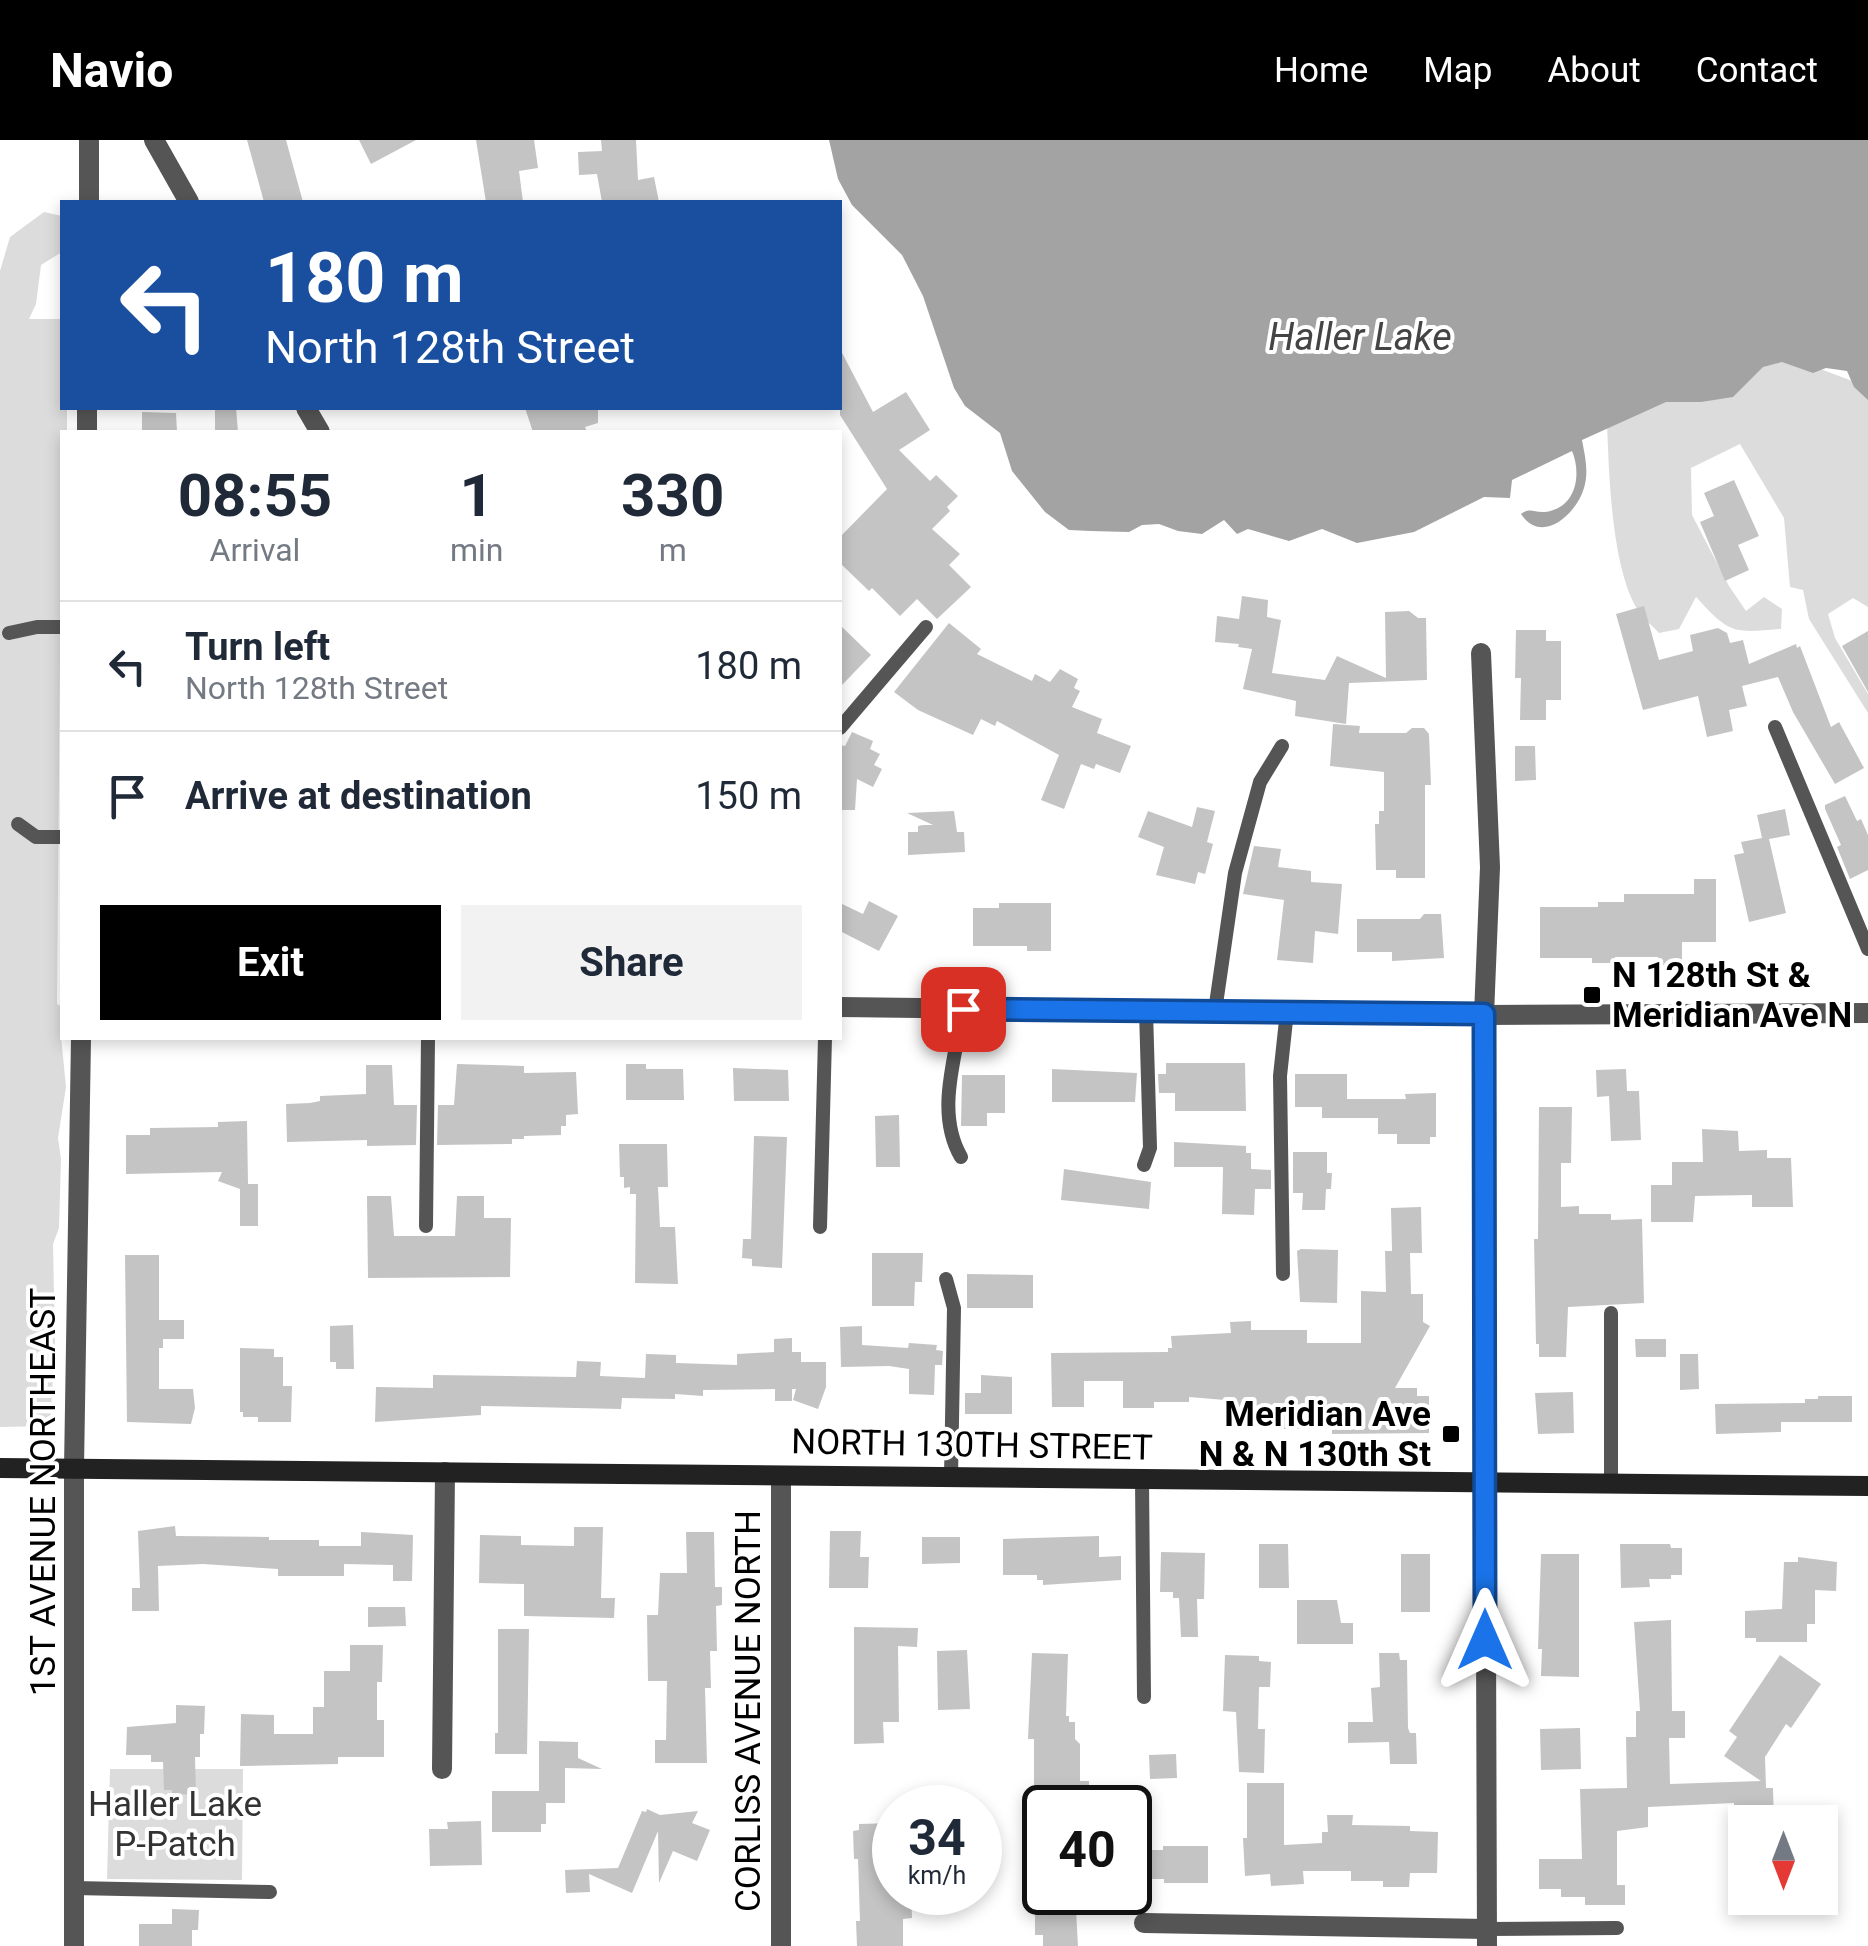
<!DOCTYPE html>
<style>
:root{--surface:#fff;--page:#f2f2f3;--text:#1f2937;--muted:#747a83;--line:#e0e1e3;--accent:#000}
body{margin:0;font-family:Roboto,sans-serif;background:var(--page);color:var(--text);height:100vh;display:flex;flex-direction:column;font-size:38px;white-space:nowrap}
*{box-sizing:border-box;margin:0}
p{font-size:32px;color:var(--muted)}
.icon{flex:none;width:55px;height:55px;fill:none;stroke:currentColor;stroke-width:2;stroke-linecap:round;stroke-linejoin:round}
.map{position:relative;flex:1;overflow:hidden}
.sheet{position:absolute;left:60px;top:290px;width:782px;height:610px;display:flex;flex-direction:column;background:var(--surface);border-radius:0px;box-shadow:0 5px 15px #0003}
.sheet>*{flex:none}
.top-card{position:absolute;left:60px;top:60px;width:782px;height:210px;border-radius:0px;box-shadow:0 5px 15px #0003;background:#1a4fa0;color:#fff;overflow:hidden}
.needle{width:65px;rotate:180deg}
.buttons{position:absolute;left:1728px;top:1665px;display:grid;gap:20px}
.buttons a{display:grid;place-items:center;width:110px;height:110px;border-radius:0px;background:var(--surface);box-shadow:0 5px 15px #0003;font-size:50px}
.speed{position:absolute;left:872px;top:1645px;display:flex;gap:20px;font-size:50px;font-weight:700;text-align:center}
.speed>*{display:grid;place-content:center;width:130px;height:130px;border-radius:50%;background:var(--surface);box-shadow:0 5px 15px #0003;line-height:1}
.speed small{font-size:25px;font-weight:400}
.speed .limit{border:5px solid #111;border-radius:15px;background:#fff;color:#111}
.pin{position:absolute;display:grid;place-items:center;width:85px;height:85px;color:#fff;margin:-42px;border-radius:20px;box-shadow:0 5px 15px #0006}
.me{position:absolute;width:110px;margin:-55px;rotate:0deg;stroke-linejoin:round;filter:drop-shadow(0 0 8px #0008)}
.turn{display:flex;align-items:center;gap:35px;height:210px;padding:0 40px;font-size:45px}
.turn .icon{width:130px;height:130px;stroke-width:2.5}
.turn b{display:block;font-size:70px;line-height:85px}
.eta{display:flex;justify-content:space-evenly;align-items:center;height:170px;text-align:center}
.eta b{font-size:60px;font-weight:700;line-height:70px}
.action{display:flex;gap:20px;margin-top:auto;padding:20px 40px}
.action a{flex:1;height:115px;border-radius:0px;background:var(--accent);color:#fff;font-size:40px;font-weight:700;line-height:115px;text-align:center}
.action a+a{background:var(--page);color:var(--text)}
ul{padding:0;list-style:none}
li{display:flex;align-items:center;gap:30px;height:130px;padding:0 40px;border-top:2px solid var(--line)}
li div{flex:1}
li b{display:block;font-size:38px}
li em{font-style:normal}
header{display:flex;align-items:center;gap:60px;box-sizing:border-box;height:140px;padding:0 50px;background:var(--accent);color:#fff}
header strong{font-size:48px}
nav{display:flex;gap:55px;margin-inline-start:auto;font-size:35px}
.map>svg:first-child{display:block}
.green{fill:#dcdcdc}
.water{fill:#a3a3a3}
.building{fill:#c4c4c4}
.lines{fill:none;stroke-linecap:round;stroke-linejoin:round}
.service{stroke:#555;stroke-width:14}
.minor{stroke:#555;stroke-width:20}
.tertiary{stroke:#555;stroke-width:20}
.secondary{stroke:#222;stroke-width:20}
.route-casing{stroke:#114b97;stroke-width:25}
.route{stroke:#1a73e8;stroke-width:18}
.poi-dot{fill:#000;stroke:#fff;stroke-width:4}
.labels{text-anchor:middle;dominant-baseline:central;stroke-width:8;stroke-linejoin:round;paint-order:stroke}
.poi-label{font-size:35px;font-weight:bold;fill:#000;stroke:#fff;text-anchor:start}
.street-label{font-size:35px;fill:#000;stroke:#fff}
.park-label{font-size:35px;fill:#333;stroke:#fff}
.water-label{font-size:38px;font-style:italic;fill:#444;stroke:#fff}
</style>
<header>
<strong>Navio</strong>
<nav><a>Home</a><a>Map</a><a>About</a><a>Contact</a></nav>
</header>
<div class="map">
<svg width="1868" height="1806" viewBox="0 0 1868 1806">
<rect width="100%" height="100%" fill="#fff"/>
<g class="green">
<polygon points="44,72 62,76 62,112 41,125 36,164 29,179 62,179 62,268 67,268 67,292 62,292 57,864 62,867 60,886 66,947 58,998 61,1019 59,1088 53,1104 55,1207 50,1286 0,1287 0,131 10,97"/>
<path d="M1770 210 1863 245 1868 251V467L1853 458 1828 474 1835 498 1868 554V573L1809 479 1803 450 1790 447 1784 378 1740 304 1691 328 1692 375 1729 446 1746 471 1764 457 1782 469 1781 489C1732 493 1730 494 1696 457L1679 489 1659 493C1654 487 1647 482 1642 476 1611 437 1609 332 1607 283Z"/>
<polygon points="110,1629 243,1629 242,1740 107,1739"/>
</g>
<path class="water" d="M829 0H1868V260L1854 247 1847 231 1826 228 1813 233 1782 222 1763 227 1733 257 1701 262H1666L1582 300C1585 316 1589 332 1584 348 1577 373 1542 406 1521 374 1531 367 1533 373 1545 372 1576 368 1582 335 1572 311L1512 340 1510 358 1484 357 1414 392 1357 403 1322 389 1289 401 1248 389 1237 394 1224 380 1202 394 1178 391 1159 384 1142 385 1129 392 1090 391 1069 390 1045 372 1012 331 1000 293 965 266 954 248 923 156 902 115 852 65 838 39Z"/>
<g class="building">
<polygon points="247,0 286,0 303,62 264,62"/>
<polygon points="359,0 416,0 371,24"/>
<polygon points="476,0 534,0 538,28 519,31 523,62 486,62"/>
<polygon points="601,0 636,0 638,40 654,37 659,62 602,62 597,34 579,35 578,12 602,11"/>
<polygon points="840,209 873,272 906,252 930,290 899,310 930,341 936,335 958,356 947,367 950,371 932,389 960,414 949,425 971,447 937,479 917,459 900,476 872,448 869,451 840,423 840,397 887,349 840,275"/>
<polygon points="215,268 236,268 238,292 215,292"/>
<polygon points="525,268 598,268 598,283 585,287 587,292 533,292"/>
<polygon points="142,272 176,273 177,292 142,292"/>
<polygon points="1734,340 1759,396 1738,405 1749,430 1725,441 1700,382 1714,376 1704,353"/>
<polygon points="1242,456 1268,460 1267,477 1281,480 1272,533 1325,540 1337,516 1386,538 1385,472 1409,471 1418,478 1426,478 1427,540 1349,543 1346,584 1295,576 1296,561 1243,549 1252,509 1238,507 1239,504 1215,502 1217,476 1239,479"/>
<polygon points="1644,466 1659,520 1693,511 1690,495 1718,488 1727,493 1730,503 1743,500 1749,524 1796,504 1797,508 1800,506 1831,587 1839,582 1864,628 1835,644 1793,572 1778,537 1742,546 1747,566 1729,570 1733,591 1707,597 1698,556 1643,570 1616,474"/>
<polygon points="949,483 981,509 977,514 1032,541 1035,534 1050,542 1060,529 1078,539 1074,548 1080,551 1072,567 1102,579 1097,593 1131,606 1120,633 1096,624 1094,629 1081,624 1064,669 1041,660 1059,615 997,581 995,586 981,579 973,595 918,570 894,552"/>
<polygon points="840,485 871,515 840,547"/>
<polygon points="1516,490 1546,490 1546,501 1561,501 1561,560 1546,560 1546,580 1520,580 1521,538 1515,538"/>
<polygon points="1868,491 1868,552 1842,506"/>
<polygon points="1333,584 1360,586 1359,593 1406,593 1412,588 1424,588 1429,594 1431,645 1425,645 1425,738 1396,738 1396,730 1376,730 1375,684 1379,684 1379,671 1384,671 1384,632 1330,626"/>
<polygon points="852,592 873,601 870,609 880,614 874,625 882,629 873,647 857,639 855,670 840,670 840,605 845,606"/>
<polygon points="1515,606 1535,606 1536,640 1515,641"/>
<polygon points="1845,656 1857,681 1861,679 1868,695 1868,730 1850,739 1837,707 1841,705 1825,669 1825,665"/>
<polygon points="1197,667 1215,671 1207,702 1213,704 1205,734 1198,732 1195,744 1156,735 1164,707 1138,697 1148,671 1192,687"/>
<polygon points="1785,669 1790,695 1769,699 1786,773 1749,782 1734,715 1744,713 1741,702 1762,698 1757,675"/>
<polygon points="954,671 957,692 964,692 965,712 908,715 908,692 918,692 918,686 923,685 933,685 907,673"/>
<polygon points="1254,706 1281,709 1278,727 1311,731 1311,742 1342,744 1338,794 1315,791 1313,823 1277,820 1284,760 1243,754"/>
<polygon points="1694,739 1716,739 1716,802 1682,802 1682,825 1658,825 1658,817 1615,817 1615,823 1592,823 1592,818 1540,818 1540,767 1598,767 1598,762 1624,762 1624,754 1694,754"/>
<polygon points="869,761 898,776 879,811 840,791 840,763 863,774"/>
<polygon points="999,763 1051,763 1051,811 1027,811 1027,806 973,806 973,768 999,768"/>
<polygon points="1424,774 1441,774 1444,818 1392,821 1392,812 1357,812 1357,779 1420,779"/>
<polygon points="1166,923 1245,923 1246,971 1175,971 1175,953 1159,953 1158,934 1166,934"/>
<polygon points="457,924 524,926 524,933 576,932 578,974 566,975 566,986 561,986 561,995 524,996 524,999 512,999 512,1004 437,1005 438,965 454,965"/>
<polygon points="626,924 646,924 646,929 683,929 684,960 626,960"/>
<polygon points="366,925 392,925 394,965 417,965 416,1005 367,1006 367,1000 287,1002 286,964 310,963 320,961 320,956 366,954"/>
<polygon points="733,928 788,930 789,961 734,961"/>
<polygon points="1052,929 1137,933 1135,962 1052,962"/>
<polygon points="1626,929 1627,951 1639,951 1641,1000 1611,1001 1609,956 1597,957 1596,930"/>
<polygon points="1295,934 1347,934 1347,959 1406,959 1405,954 1436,953 1436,997 1430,997 1430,1004 1397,1004 1397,994 1378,994 1378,978 1322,978 1322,967 1295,967"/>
<polygon points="962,935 1005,935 1005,973 987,973 987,986 961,986"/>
<polygon points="1539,967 1572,967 1571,1023 1561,1023 1561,1067 1579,1066 1579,1074 1611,1074 1611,1080 1642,1079 1644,1163 1568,1167 1566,1217 1539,1217 1539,1204 1536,1204 1534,1099 1538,1099"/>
<polygon points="899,975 900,1027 876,1027 875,976"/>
<polygon points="247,981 248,1044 258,1044 258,1086 240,1086 240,1049 218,1041 222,1032 126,1034 126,995 150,995 150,988 218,987 218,982"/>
<polygon points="1702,989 1738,991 1739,1011 1767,1010 1767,1018 1791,1018 1793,1067 1752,1067 1752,1055 1695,1056 1693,1082 1651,1082 1651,1045 1672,1045 1672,1022 1703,1022"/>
<polygon points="754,996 787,997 782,1128 752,1126 752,1119 742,1118 743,1099 751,1099"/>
<polygon points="1174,1002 1246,1006 1246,1013 1251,1013 1251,1029 1271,1030 1271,1049 1255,1049 1254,1075 1222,1074 1223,1027 1174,1027"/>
<polygon points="619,1004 667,1004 668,1047 658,1047 660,1087 675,1087 678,1144 635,1143 636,1054 630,1054 630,1047 624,1048 624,1037 620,1037"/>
<polygon points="1293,1012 1327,1012 1327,1033 1332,1033 1331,1049 1326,1049 1325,1070 1302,1070 1303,1053 1293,1053"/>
<polygon points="1064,1029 1151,1042 1149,1069 1061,1060"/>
<polygon points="367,1056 391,1056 394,1096 455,1096 457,1056 484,1056 484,1078 511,1078 510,1137 368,1138"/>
<polygon points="1421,1067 1422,1113 1410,1113 1411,1154 1423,1154 1423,1182 1430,1186 1395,1248 1417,1248 1417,1256 1429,1256 1429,1293 1332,1294 1332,1288 1281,1289 1281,1272 1275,1272 1275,1266 1232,1267 1232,1263 1225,1263 1225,1260 1189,1257 1189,1262 1154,1262 1154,1268 1123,1268 1123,1241 1084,1241 1084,1267 1052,1267 1051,1213 1168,1212 1168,1208 1172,1208 1171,1196 1231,1193 1230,1182 1251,1181 1251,1190 1307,1190 1307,1203 1361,1203 1361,1151 1386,1152 1385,1111 1392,1111 1391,1068"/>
<polygon points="1301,1109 1338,1110 1337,1163 1300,1162 1297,1111"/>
<polygon points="872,1113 923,1113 922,1142 915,1142 914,1166 872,1166"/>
<polygon points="125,1115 159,1115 159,1180 184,1180 184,1199 163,1199 163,1208 159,1208 159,1249 193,1249 195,1268 191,1284 127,1282"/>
<polygon points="967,1134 1033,1135 1033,1168 967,1168"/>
<polygon points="353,1185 354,1229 336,1229 336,1222 330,1222 330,1186"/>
<polygon points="862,1186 862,1205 908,1208 909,1203 937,1205 936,1210 943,1211 942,1225 935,1225 934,1255 909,1254 909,1229 889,1226 841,1227 840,1187"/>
<polygon points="792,1198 792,1212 801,1212 801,1222 826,1222 826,1247 818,1269 793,1260 796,1249 792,1249 792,1261 775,1261 775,1249 703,1250 703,1256 675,1254 675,1259 622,1258 621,1269 481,1266 481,1275 375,1282 376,1247 433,1248 433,1235 576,1237 577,1221 601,1222 600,1236 645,1238 646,1214 676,1215 676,1223 737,1225 737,1214 774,1212 774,1199"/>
<polygon points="1635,1199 1666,1199 1666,1217 1636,1217"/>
<polygon points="240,1208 274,1209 274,1217 283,1217 283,1246 292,1246 291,1282 258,1282 258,1277 243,1277 243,1272 240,1272"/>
<polygon points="1680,1214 1698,1214 1699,1249 1680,1250"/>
<polygon points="981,1235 1012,1237 1012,1274 965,1274 965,1253 981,1253"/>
<polygon points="1573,1252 1574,1293 1538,1294 1535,1253"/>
<polygon points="1818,1256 1852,1256 1852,1282 1781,1282 1781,1292 1716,1294 1715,1264 1805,1263 1805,1259 1818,1259"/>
<polygon points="175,1386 176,1396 269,1397 269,1400 319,1400 319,1406 361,1406 361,1392 413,1395 412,1441 393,1441 393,1425 344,1424 344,1436 278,1436 278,1429 203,1424 158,1426 159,1471 132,1471 132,1448 140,1448 138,1391"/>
<polygon points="574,1387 603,1387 601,1458 615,1458 614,1478 524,1476 524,1444 479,1443 480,1395 521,1396 521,1405 574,1406"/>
<polygon points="830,1391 861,1391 860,1417 869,1417 868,1448 829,1448"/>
<polygon points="686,1392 714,1392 715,1447 722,1447 722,1465 716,1466 717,1511 710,1511 711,1548 705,1548 707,1623 655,1623 655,1600 666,1600 667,1541 648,1541 647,1475 658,1475 660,1433 687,1433"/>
<polygon points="1099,1396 1099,1417 1121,1416 1121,1440 1043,1445 1043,1440 1037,1440 1037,1435 1003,1435 1003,1399"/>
<polygon points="922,1397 960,1397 960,1423 922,1424"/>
<polygon points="1259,1404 1288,1404 1289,1448 1259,1448"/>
<polygon points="1620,1404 1670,1404 1671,1408 1682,1408 1682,1435 1671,1435 1671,1439 1649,1439 1650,1447 1621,1448"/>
<polygon points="1161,1412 1205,1413 1204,1459 1197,1459 1198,1497 1181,1497 1179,1458 1173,1458 1173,1452 1160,1452"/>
<rect x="1401" y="1414" width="29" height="58"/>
<polygon points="1541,1414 1579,1414 1579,1537 1541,1536 1542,1509 1538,1509"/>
<polygon points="1798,1417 1837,1422 1836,1451 1815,1450 1815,1484 1807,1484 1807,1502 1756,1502 1756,1498 1745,1498 1745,1471 1782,1469 1784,1422 1798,1422"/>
<polygon points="1297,1460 1337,1460 1341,1483 1353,1483 1353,1504 1297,1504"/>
<polygon points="368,1467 405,1467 406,1486 368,1487"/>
<polygon points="1671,1480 1672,1571 1685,1571 1685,1598 1669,1598 1670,1644 1761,1641 1724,1616 1737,1597 1729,1591 1780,1515 1821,1544 1791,1588 1786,1584 1765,1617 1766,1648 1773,1648 1774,1682 1734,1682 1734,1663 1648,1667 1648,1687 1617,1691 1617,1745 1625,1745 1625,1765 1585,1765 1585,1757 1561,1757 1561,1749 1539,1749 1539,1719 1582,1719 1580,1649 1627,1648 1626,1597 1636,1597 1636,1571 1640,1571 1634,1482"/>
<polygon points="854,1487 918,1488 917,1507 898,1506 899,1582 883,1582 884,1603 854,1604"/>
<polygon points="498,1489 529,1489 527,1614 495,1614 495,1593 498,1593"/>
<polygon points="350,1505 383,1505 382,1542 377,1542 377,1580 384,1580 384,1617 338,1617 338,1624 240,1626 241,1574 274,1575 274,1594 313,1594 313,1567 324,1567 324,1531 350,1531"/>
<polygon points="967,1510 970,1569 938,1570 937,1511"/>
<polygon points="1032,1513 1068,1514 1066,1576 1069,1576 1069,1582 1075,1582 1075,1599 1080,1604 1080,1641 1089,1641 1089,1668 1034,1668 1034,1599 1028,1599"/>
<polygon points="1379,1513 1399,1513 1400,1520 1407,1520 1408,1588 1410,1593 1416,1593 1417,1624 1390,1624 1389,1602 1348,1603 1348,1582 1373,1582 1371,1548 1380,1547"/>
<polygon points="1225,1515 1259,1516 1259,1521 1271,1522 1270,1547 1259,1547 1258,1589 1265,1589 1264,1633 1239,1632 1236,1572 1223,1571"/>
<polygon points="176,1565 205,1566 204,1594 200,1594 200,1617 195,1617 196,1654 172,1655 172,1650 164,1650 163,1622 151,1622 151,1615 126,1615 127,1587 176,1583"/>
<polygon points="1580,1588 1581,1629 1541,1630 1540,1589"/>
<polygon points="539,1601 578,1602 578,1618 602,1629 565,1628 565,1663 546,1663 546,1684 541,1684 541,1692 492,1692 492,1651 539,1651"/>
<polygon points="1176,1614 1177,1638 1150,1639 1149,1615"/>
<polygon points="1247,1643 1284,1643 1284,1705 1322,1703 1322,1692 1328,1692 1327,1675 1353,1675 1352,1685 1410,1686 1410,1691 1438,1692 1437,1733 1410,1733 1409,1747 1383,1747 1383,1741 1351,1741 1351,1731 1303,1731 1304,1744 1271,1746 1270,1734 1245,1736 1243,1698 1247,1698"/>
<polygon points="647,1669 660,1675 698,1671 692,1683 710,1690 697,1721 673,1711 659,1743 658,1691 632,1753 589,1734 590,1752 566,1753 565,1730 618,1728 642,1671 646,1672"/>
<polygon points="481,1681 482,1725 430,1726 429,1689 448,1689 447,1682"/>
<polygon points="895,1683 895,1752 911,1752 912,1778 903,1779 903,1806 857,1806 856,1781 860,1781 858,1719 854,1719 853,1691 859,1690 859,1684"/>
<polygon points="1163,1706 1208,1706 1208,1743 1164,1743 1164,1739 1142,1739 1142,1710 1163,1710"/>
<polygon points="1035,1752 1075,1752 1078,1806 1043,1806 1043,1795 1035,1795"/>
<polygon points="172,1769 199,1770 198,1790 192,1790 192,1806 139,1806 139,1784 172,1784"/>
</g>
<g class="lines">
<g class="service">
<polyline points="9,493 37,487 62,487"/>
<polyline points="1775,587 1868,809"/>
<polyline points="840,588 926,487"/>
<polyline points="18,684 36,697 62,697"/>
<polyline points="1215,871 1235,733 1260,642 1282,606"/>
<path d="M961 1017C935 972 956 917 963 869"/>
<polyline points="1144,1025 1150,1008 1146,871"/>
<polyline points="426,1086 428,898"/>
<polyline points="820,1087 825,898"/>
<polyline points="1283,1134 1280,936 1287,871"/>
<polyline points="946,1139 954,1168 951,1337"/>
<polyline points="1142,1340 1144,1557"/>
<polyline points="1611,1345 1611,1173"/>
<polyline points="74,1748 270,1752"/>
<polyline points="1487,1789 1617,1788"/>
</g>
<g class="minor">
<polyline points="1481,513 1490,727 1484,875"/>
<polyline points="781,1336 781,1806"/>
<polyline points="442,1629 445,1332"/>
<polyline points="1144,1783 1487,1789"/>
</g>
<g class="tertiary">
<polyline points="154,0 189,62"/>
<polyline points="89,62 89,0"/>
<polyline points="306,268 320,292"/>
<polyline points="87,292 87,268"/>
<polyline points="840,867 1484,875 1868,873"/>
<polyline points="1484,875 1487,1806"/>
<polyline points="74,1806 74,1328 81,898"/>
</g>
<polyline class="secondary" points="0,1328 1868,1346"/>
</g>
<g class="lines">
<defs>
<polyline id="route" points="963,869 1484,874 1485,1500"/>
</defs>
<use href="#route" class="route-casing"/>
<use href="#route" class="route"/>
</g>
<g class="poi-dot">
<rect x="1582" y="845" width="20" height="20" rx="5"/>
<rect x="1441" y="1284" width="20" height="20" rx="5"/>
</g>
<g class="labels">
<g class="poi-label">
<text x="1612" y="835">N 128th St &amp;<tspan x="1612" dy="40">Meridian Ave N</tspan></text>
<text x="1431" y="1274" text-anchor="end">Meridian Ave<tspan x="1431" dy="40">N &amp; N 130th St</tspan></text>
</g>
<g class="street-label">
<text transform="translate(972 1305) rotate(1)">NORTH 130TH STREET</text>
<text transform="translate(43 1352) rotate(-90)">1ST AVENUE NORTHEAST</text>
<text transform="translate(748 1571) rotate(-90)">CORLISS AVENUE NORTH</text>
</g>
<g class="park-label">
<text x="175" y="1664">Haller Lake<tspan x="175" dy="40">P-Patch</tspan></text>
</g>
<g class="water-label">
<text x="1360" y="197">Haller Lake</text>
</g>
</g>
</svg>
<div class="buttons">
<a><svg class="needle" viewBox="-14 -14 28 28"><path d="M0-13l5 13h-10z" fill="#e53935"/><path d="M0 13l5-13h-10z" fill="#747a83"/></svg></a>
</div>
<div class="speed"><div>34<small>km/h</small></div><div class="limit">40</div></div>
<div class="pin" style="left:963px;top:869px;background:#d93025"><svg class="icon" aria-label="arrive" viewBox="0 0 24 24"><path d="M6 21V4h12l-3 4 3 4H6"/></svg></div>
<svg class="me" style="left:1485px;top:1500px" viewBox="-20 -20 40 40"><path d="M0-17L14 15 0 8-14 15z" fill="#1a73e8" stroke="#fff" stroke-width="4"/></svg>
<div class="top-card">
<div class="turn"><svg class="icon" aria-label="left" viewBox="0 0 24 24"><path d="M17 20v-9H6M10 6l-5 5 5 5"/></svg><div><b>180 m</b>North 128th Street</div></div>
</div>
<section class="sheet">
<div class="eta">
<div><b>08:55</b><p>Arrival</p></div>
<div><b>1</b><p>min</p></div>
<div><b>330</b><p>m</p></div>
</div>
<ul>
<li><svg class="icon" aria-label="left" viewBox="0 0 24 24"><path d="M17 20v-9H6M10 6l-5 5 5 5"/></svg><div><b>Turn left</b><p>North 128th Street</p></div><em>180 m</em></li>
<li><svg class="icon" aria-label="arrive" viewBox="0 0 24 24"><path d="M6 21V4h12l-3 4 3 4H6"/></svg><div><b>Arrive at destination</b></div><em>150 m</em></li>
</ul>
<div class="action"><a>Exit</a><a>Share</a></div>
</section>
</div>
